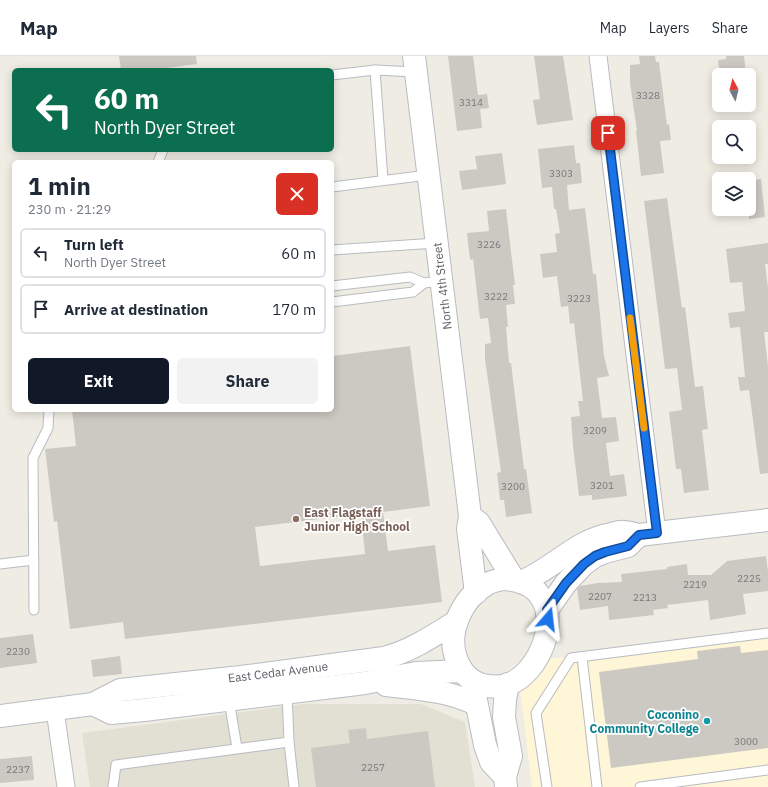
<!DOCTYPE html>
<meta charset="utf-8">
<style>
:root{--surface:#fff;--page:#f2f2f3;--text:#1f2937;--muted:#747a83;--line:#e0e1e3;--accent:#111827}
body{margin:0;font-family:"IBM Plex Sans",sans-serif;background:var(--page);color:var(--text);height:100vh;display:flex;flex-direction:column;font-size:15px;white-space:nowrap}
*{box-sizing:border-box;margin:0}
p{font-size:13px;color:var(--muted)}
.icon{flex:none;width:22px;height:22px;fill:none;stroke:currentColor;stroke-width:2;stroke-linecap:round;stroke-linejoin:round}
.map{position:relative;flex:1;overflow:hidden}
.drawer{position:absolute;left:12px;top:104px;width:322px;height:252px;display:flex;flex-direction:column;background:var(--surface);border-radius:6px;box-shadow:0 2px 10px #0003}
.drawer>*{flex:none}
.hud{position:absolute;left:12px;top:12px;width:322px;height:84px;border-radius:6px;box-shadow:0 2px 10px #0003;background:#0b6e4f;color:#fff;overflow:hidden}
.needle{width:26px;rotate:353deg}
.fabs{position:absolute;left:712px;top:12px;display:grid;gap:8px}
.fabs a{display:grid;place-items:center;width:44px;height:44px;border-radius:6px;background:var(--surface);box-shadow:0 2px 10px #0003;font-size:20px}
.pin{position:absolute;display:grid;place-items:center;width:34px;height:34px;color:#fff;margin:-17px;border-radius:8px;box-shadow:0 2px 6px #0006}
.me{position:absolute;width:44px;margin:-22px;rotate:17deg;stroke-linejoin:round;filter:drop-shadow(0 0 3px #0008)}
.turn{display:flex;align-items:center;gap:14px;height:84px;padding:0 16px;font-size:18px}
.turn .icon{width:52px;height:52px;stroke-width:2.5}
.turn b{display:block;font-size:28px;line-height:34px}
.round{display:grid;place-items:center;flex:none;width:42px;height:42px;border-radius:6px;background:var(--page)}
.summary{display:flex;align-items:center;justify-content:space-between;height:68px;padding:0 16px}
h1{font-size:24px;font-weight:800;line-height:30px}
.action{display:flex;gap:8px;margin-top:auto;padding:8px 16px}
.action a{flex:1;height:46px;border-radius:6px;background:var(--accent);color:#fff;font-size:16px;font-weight:800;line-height:46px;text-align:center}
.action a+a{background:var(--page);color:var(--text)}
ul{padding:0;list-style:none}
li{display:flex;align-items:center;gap:12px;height:50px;margin:0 8px 6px;padding:0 8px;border:2px solid var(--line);border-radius:6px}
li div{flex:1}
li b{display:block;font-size:15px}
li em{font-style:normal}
header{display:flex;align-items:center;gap:24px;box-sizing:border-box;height:56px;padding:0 20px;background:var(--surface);border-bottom:1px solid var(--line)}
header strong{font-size:19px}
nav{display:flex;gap:22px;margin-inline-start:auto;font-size:14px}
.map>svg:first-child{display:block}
.commercial{fill:#fff6d8}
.education{fill:#e2dfd3}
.building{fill:#ccc9c2;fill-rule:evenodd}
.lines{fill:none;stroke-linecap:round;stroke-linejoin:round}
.lane-casing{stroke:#b8bbc0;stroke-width:11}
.street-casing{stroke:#b8bbc0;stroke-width:19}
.secondary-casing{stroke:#b8bcc3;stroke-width:24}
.lane{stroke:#fff;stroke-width:9}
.street{stroke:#fff;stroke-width:17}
.secondary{stroke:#fff;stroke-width:22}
.route-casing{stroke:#114b97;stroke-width:10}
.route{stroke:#1a73e8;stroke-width:7}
.slow{stroke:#f59e0b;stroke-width:7}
.education-dot{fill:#8d6e63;stroke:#fff;stroke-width:1.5}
.culture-dot{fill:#0f9aa8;stroke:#fff;stroke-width:1.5}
.labels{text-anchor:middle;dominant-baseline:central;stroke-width:3.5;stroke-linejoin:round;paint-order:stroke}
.number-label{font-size:10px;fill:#777a7c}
.street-label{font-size:12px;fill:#5b5f65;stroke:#fff}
.education-label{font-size:12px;font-weight:bold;fill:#785e54;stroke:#fff;text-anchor:start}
.culture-label{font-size:12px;font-weight:bold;fill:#0d838f;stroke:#fff;text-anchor:end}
</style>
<header>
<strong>Map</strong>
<nav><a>Map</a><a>Layers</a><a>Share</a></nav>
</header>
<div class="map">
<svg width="768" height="731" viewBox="0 0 768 731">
<rect width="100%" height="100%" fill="#efede3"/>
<polygon class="commercial" points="768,576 768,731 532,731 517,607"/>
<polygon class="education" points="303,648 421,648 465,666 475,731 90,731 82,677"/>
<g class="building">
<polygon points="119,0 196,0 197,8 152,14 121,14"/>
<polygon points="448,0 473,0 478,39 487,38 489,52 480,53 482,72 457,75"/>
<polygon points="534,0 563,0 573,64 537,69 533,44 540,43"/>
<polygon points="639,0 655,0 656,6 659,6 667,69 669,68 671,84 660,85 664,117 641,120 636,75 637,75 630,27 630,9 640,8"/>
<polygon points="726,0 744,0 746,19 720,19 718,4 726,3"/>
<polygon points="574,89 576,107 580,107 582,127 567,129 569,154 585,152 593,218 596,218 604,300 609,320 597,322 602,362 616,361 619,385 606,387 610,420 624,418 627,440 592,444 592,439 579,440 573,390 571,361 580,360 578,345 583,345 574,267 570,268 568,250 561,251 557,220 543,222 540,198 557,196 555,178 560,177 556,153 554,153 552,131 542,132 538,93"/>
<polygon points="502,97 506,128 462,134 459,115 477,113 475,100"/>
<polygon points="761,123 765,161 749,163 749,125"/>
<polygon points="667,142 682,252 685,251 695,331 703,330 708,373 702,374 709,434 684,437 681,413 676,413 669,356 682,354 677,312 665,313 644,145"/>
<polygon points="506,153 515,229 513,229 515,248 506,249 508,271 506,271 509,307 511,307 524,413 526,413 532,457 506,461 504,444 500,444 497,417 501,416 485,303 485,288 491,287 488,262 480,263 473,203 470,204 467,177 489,175 487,155"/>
<polygon points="768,187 768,208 765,208 768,232 768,276 764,276 768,310 768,417 760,418 749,334 740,335 738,321 745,321 740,271 730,272 728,257 745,255 742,226 730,227 726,193"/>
<path d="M410 290 430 450 383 456 388 495 435 489 442 546 125 583 123 566 70 573 57 465 54 466 45 393 76 390 72 354H332V300ZM361 458 365 498 260 510 255 471Z"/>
<polygon points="766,500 768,515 768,535 743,538 746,558 710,564 708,544 667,549 668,552 653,554 654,559 609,564 608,550 580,554 577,533 580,530 598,527 622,526 621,518 667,513 667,511 687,508 688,519 711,519 727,505"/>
<polygon points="33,578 37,607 0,612 0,582"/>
<polygon points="740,590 741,597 768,594 768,692 611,712 599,616 698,603 697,595"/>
<polygon points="120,600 122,618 93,621 91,604"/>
<polygon points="366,672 367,683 428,675 435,731 316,731 311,692 350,687 348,674"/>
<polygon points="32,700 34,724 0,727 0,703"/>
</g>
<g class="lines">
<defs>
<g id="lane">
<polyline points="375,14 383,124"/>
<polyline points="332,19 375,14 416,16"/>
<polyline points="158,106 163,94"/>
<polyline points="332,131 428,119"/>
<polyline points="332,194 436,187"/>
<polyline points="332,230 410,221 424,227 442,225"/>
<polyline points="332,246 413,236 424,227"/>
<polyline points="0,508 34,504"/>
<polyline points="34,554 33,402 48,372 49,354"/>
<polyline points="582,601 597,731"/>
<polyline points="287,637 289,686 294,731"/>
<polyline points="229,644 237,692"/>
<polyline points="113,731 116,709 289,686"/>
<polyline points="547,731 536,657 571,602 768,577"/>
<polyline points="640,731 768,714"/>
</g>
<g id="street">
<polyline points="598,0 657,477"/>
<polyline points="55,654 66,731"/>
</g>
<g id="secondary">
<polyline points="414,0 470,460 468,473 476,537"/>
<polyline points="470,460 479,467 514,524"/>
<path d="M504 523C516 524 529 527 537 536 562 562 539 617 509 628 502 631 495 631 488 630 473 628 464 620 458 607 445 578 461 543 487 528 492 525 498 524 504 523Z"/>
<path d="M521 526C553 513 576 484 611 478 615 477 620 475 624 476 629 476 634 478 639 479L768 464"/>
<polyline points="547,554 566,527 584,508 595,500 605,496 628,490 638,480"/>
<path d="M386 629C419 633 446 634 476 648"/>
<polyline points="474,634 485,689 491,706 505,721"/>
<polyline points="93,648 111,657 144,654 365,627 416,617 462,615"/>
<path d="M0 660 93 648 120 634 241 621 384 602C411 595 433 580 457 565"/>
<polyline points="506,731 505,721 511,700 504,661 505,644 508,628"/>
</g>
</defs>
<use href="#lane" class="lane-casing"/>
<use href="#street" class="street-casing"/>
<use href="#secondary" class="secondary-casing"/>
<use href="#lane" class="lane"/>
<use href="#street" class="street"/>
<use href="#secondary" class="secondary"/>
</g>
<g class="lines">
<defs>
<polyline id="route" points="548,563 547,554 566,527 584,508 595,500 605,496 628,490 639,479 657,477 608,77"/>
</defs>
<use href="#route" class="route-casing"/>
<use href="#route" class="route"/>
<polyline class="slow" points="630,262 644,372"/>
</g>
<circle class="education-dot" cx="296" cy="463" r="4"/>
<circle class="culture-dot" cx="707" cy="665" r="4"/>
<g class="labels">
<g class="number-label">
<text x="648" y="39">3328</text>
<text x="471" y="46">3314</text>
<text x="561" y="117">3303</text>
<text x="489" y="188">3226</text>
<text x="496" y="240">3222</text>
<text x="579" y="242">3223</text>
<text x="595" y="374">3209</text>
<text x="602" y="429">3201</text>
<text x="513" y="430">3200</text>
<text x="749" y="522">2225</text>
<text x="695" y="528">2219</text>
<text x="600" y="540">2207</text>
<text x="645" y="541">2213</text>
<text x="18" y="595">2230</text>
<text x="746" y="685">3000</text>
<text x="373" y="711">2257</text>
<text x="18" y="713">2237</text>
</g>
<g class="street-label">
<text transform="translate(442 230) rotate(-97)">North 4th Street</text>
<text transform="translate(278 616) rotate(-7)">East Cedar Avenue</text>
</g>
<g class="education-label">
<text x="304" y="456">East Flagstaff<tspan x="304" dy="14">Junior High School</tspan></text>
</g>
<g class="culture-label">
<text x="699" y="658">Coconino<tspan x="699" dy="14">Community College</tspan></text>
</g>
</g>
</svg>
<div class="fabs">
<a><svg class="needle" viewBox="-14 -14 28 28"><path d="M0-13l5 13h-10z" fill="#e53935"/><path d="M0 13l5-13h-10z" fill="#747a83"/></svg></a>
<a><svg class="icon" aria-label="search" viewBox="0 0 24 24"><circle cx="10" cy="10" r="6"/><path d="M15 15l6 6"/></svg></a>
<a><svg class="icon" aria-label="layers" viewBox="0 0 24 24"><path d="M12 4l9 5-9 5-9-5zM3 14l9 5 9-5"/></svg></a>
</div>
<div class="pin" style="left:608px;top:77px;background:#d93025"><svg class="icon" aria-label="arrive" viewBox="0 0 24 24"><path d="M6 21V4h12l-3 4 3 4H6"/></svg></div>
<svg class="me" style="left:548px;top:563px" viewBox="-20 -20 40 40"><path d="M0-17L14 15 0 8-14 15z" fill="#1a73e8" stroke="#fff" stroke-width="4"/></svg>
<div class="hud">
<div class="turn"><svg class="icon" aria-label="left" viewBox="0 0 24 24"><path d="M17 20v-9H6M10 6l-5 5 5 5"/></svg><div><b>60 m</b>North Dyer Street</div></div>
</div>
<section class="drawer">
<div class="summary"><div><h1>1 min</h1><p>230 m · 21:29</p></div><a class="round" style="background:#d93025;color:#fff"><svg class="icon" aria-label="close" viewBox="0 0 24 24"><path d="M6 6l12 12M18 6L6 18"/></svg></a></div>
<ul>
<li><svg class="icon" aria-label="left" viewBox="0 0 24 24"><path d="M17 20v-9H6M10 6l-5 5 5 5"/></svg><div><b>Turn left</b><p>North Dyer Street</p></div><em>60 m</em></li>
<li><svg class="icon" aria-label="arrive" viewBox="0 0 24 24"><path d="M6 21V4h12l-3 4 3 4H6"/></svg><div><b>Arrive at destination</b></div><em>170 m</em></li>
</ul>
<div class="action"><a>Exit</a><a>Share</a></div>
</section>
</div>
